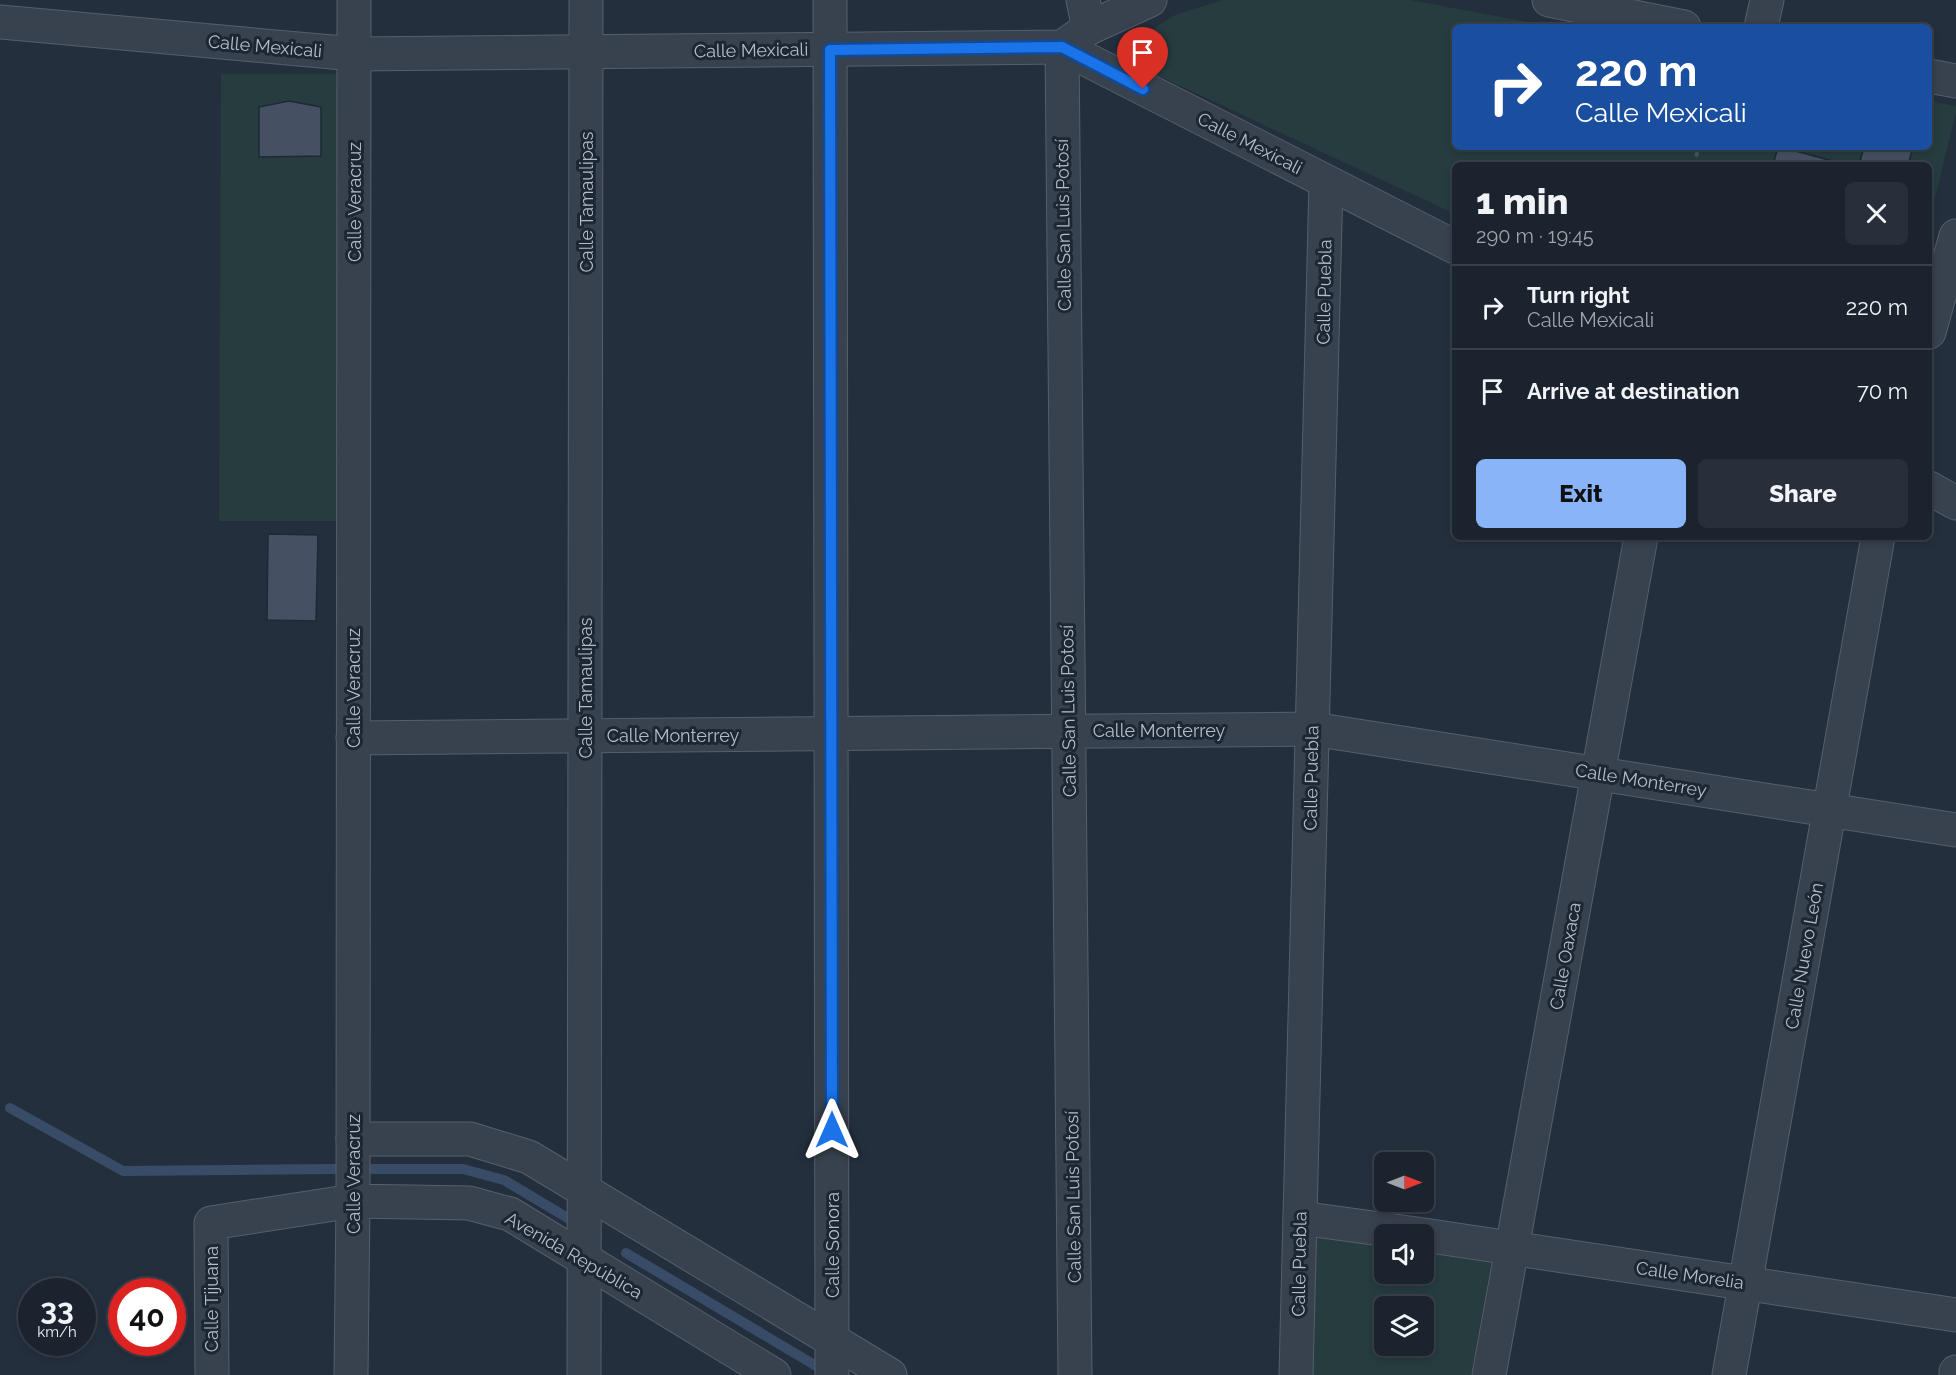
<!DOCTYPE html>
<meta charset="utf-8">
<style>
:root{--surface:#1b232e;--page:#282f3a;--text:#f1f3f6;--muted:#a0a4aa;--line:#39404a;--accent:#8ab4f8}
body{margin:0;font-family:Raleway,sans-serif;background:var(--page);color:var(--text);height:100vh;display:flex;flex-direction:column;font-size:22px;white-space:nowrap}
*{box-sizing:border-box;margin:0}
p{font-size:20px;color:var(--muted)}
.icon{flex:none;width:33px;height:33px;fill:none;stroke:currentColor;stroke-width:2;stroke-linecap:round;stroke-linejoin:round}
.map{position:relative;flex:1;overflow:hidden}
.side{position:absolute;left:1452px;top:162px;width:480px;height:378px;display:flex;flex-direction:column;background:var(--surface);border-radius:9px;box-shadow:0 3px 9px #0003,0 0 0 2px var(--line)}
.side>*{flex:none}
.hud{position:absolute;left:1452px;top:24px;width:480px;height:126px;border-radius:9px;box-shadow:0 3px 9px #0003,0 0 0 2px var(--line);background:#1a4fa0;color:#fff;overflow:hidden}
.needle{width:39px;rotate:90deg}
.tools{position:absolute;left:1374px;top:1152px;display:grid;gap:12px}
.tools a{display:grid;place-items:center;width:60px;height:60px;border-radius:9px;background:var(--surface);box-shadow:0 3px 9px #0003,0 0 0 2px var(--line);font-size:30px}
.speed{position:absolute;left:18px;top:1278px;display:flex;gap:12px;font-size:30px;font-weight:700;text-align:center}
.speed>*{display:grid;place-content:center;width:78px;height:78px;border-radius:50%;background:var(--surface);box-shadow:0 3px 9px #0003,0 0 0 2px var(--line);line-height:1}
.speed small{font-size:15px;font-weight:400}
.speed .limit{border:9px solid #d22;background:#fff;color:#111}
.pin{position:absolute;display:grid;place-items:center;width:51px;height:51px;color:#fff;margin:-62px -26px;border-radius:50% 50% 50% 0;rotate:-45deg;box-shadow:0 0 6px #0007}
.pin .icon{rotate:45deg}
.me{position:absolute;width:66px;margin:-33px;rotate:0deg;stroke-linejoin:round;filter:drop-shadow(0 0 4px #0008)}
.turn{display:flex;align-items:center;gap:21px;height:126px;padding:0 24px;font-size:27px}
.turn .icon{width:78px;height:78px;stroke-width:2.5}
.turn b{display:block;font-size:42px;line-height:51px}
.round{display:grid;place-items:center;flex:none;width:63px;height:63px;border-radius:9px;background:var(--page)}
.overview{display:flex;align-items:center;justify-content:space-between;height:102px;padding:0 24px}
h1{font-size:36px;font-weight:800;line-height:45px}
.primary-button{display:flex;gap:12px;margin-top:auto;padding:12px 24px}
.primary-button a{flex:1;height:69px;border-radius:9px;background:var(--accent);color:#111;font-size:24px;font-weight:800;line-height:69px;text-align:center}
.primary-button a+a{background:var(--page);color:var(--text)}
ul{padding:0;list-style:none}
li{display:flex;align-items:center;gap:18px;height:84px;padding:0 24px;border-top:2px solid var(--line)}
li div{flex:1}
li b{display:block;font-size:22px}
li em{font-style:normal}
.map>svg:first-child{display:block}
.green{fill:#263c3f;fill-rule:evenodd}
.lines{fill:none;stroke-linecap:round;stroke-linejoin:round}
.stream{stroke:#394c67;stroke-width:10}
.building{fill:#455162;stroke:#1f2835;stroke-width:1.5}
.minor-casing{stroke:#565f6c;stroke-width:35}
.tertiary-casing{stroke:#565f6c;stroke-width:35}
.path{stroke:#44595c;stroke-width:4;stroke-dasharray:4.5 4.5;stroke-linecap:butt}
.minor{stroke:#38414e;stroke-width:33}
.tertiary{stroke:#38414e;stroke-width:33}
.route-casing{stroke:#114b97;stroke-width:15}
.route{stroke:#1a73e8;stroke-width:10}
.labels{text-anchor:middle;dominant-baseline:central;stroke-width:6;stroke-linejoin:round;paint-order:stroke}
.street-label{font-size:18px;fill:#b4bcc9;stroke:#1d2633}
</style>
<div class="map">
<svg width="1956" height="1375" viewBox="0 0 1956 1375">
<rect width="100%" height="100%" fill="#242f3e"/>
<g class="green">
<polygon points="1223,0 1410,0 1554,27 1455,27 1455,147 1929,147 1929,101 1956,106 1956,113 1929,222 1929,165 1455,165 1455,214 1112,54 1175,15"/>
<polygon points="221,74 344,74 342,521 219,521"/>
<path d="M1315 1234 1384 1245V1274H1424V1252L1491 1263 1471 1375H1309ZM1384 1306H1424V1346H1384Z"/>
</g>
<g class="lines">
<g class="stream">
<polyline points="10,1108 123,1171 334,1169"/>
<polyline points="373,1169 463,1169 504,1180 576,1223"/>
<polyline points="626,1253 818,1367"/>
</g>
</g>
<g class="building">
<polygon points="289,101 321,107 321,156 259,157 259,107"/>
<polygon points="1778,147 1781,147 1847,165 1773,165"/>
<polygon points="1864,147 1913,147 1908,165 1859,165"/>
<polygon points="268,534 318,535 316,621 267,620"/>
</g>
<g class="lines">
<defs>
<g id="minor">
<polyline points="1083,0 1089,28"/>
<polyline points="0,22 354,54"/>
<polyline points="1761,27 1767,0"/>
<polyline points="1929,332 1956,236"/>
<polyline points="1929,488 1956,503"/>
<polyline points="353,738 1313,729 1956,830"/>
<polyline points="1300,1218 1417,1234"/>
<polyline points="1424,1235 1956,1315"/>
<polyline points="212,1375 211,1223 353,1201 351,1375"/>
<polyline points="584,1375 586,0"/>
<polyline points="1075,1375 1062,47 1455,247"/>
<polyline points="1296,1375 1326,182"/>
<polyline points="1489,1375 1641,537"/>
<polyline points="1729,1375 1878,537"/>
<polyline points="1956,1375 1956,1372"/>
</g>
<g id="tertiary">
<polyline points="354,0 353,1201 469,1203 510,1214 774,1375"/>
<polyline points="830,0 832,1375"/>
<polyline points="1549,0 1684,27"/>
<polyline points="354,54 1062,47 1089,28 1150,0"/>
<polyline points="1929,76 1956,81"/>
<polyline points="353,1139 470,1139 529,1157 890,1375"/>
</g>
</defs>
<use href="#minor" class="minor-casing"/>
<use href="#tertiary" class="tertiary-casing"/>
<polyline class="path" points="1693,165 1699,147"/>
<use href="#minor" class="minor"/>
<use href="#tertiary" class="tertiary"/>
</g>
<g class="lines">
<defs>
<polyline id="route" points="832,1130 830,50 1062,47 1143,89"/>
</defs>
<use href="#route" class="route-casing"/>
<use href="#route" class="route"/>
</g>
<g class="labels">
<g class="street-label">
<text transform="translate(265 46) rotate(5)">Calle Mexicali</text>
<text transform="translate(751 50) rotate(-1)">Calle Mexicali</text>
<text transform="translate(1250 143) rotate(27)">Calle Mexicali</text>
<text transform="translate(354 202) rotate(-90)">Calle Veracruz</text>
<text transform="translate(586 202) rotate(-90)">Calle Tamaulipas</text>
<text transform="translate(1063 225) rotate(-91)">Calle San Luis Potosí</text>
<text transform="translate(1324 292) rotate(-89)">Calle Puebla</text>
<text transform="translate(353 688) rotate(-90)">Calle Veracruz</text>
<text transform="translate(585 688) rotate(-90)">Calle Tamaulipas</text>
<text transform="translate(1068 711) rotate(-91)">Calle San Luis Potosí</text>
<text x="1159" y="730">Calle Monterrey</text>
<text x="673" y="735">Calle Monterrey</text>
<text transform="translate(1311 778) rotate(-89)">Calle Puebla</text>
<text transform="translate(1641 780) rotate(9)">Calle Monterrey</text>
<text transform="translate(1565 956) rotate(-80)">Calle Oaxaca</text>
<text transform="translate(1804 956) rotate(-80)">Calle Nuevo León</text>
<text transform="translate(353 1174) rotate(-90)">Calle Veracruz</text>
<text transform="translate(1073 1197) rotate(-91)">Calle San Luis Potosí</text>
<text transform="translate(832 1245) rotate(-90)">Calle Sonora</text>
<text transform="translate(574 1255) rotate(30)">Avenida República</text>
<text transform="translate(1299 1264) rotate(-89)">Calle Puebla</text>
<text transform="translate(1690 1275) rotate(8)">Calle Morelia</text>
<text transform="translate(211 1299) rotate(-90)">Calle Tijuana</text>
</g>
</g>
</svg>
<div class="tools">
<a><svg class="needle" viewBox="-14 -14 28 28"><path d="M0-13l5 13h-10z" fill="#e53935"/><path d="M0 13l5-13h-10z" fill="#a0a4aa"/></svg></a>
<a><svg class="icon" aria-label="sound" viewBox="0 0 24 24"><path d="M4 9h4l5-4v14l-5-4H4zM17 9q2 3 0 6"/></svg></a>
<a><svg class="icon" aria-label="layers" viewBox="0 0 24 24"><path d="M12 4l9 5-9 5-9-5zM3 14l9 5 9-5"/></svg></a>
</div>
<div class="speed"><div>33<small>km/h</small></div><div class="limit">40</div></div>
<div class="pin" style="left:1143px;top:89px;background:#d93025"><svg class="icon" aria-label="arrive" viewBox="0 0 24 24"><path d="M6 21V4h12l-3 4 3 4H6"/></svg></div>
<svg class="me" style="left:832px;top:1130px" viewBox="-20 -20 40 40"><path d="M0-17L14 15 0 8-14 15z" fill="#1a73e8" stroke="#fff" stroke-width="4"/></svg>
<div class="hud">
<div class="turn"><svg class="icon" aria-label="right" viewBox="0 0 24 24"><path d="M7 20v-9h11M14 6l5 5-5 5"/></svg><div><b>220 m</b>Calle Mexicali</div></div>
</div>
<section class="side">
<div class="overview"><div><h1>1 min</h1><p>290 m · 19:45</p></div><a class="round"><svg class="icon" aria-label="close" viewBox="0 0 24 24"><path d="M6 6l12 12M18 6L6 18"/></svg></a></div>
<ul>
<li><svg class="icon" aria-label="right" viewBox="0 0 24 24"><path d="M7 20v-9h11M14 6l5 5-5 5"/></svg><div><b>Turn right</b><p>Calle Mexicali</p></div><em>220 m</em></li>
<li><svg class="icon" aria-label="arrive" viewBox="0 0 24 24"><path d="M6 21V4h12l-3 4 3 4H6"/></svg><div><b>Arrive at destination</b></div><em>70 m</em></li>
</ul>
<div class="primary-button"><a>Exit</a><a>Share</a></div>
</section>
</div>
